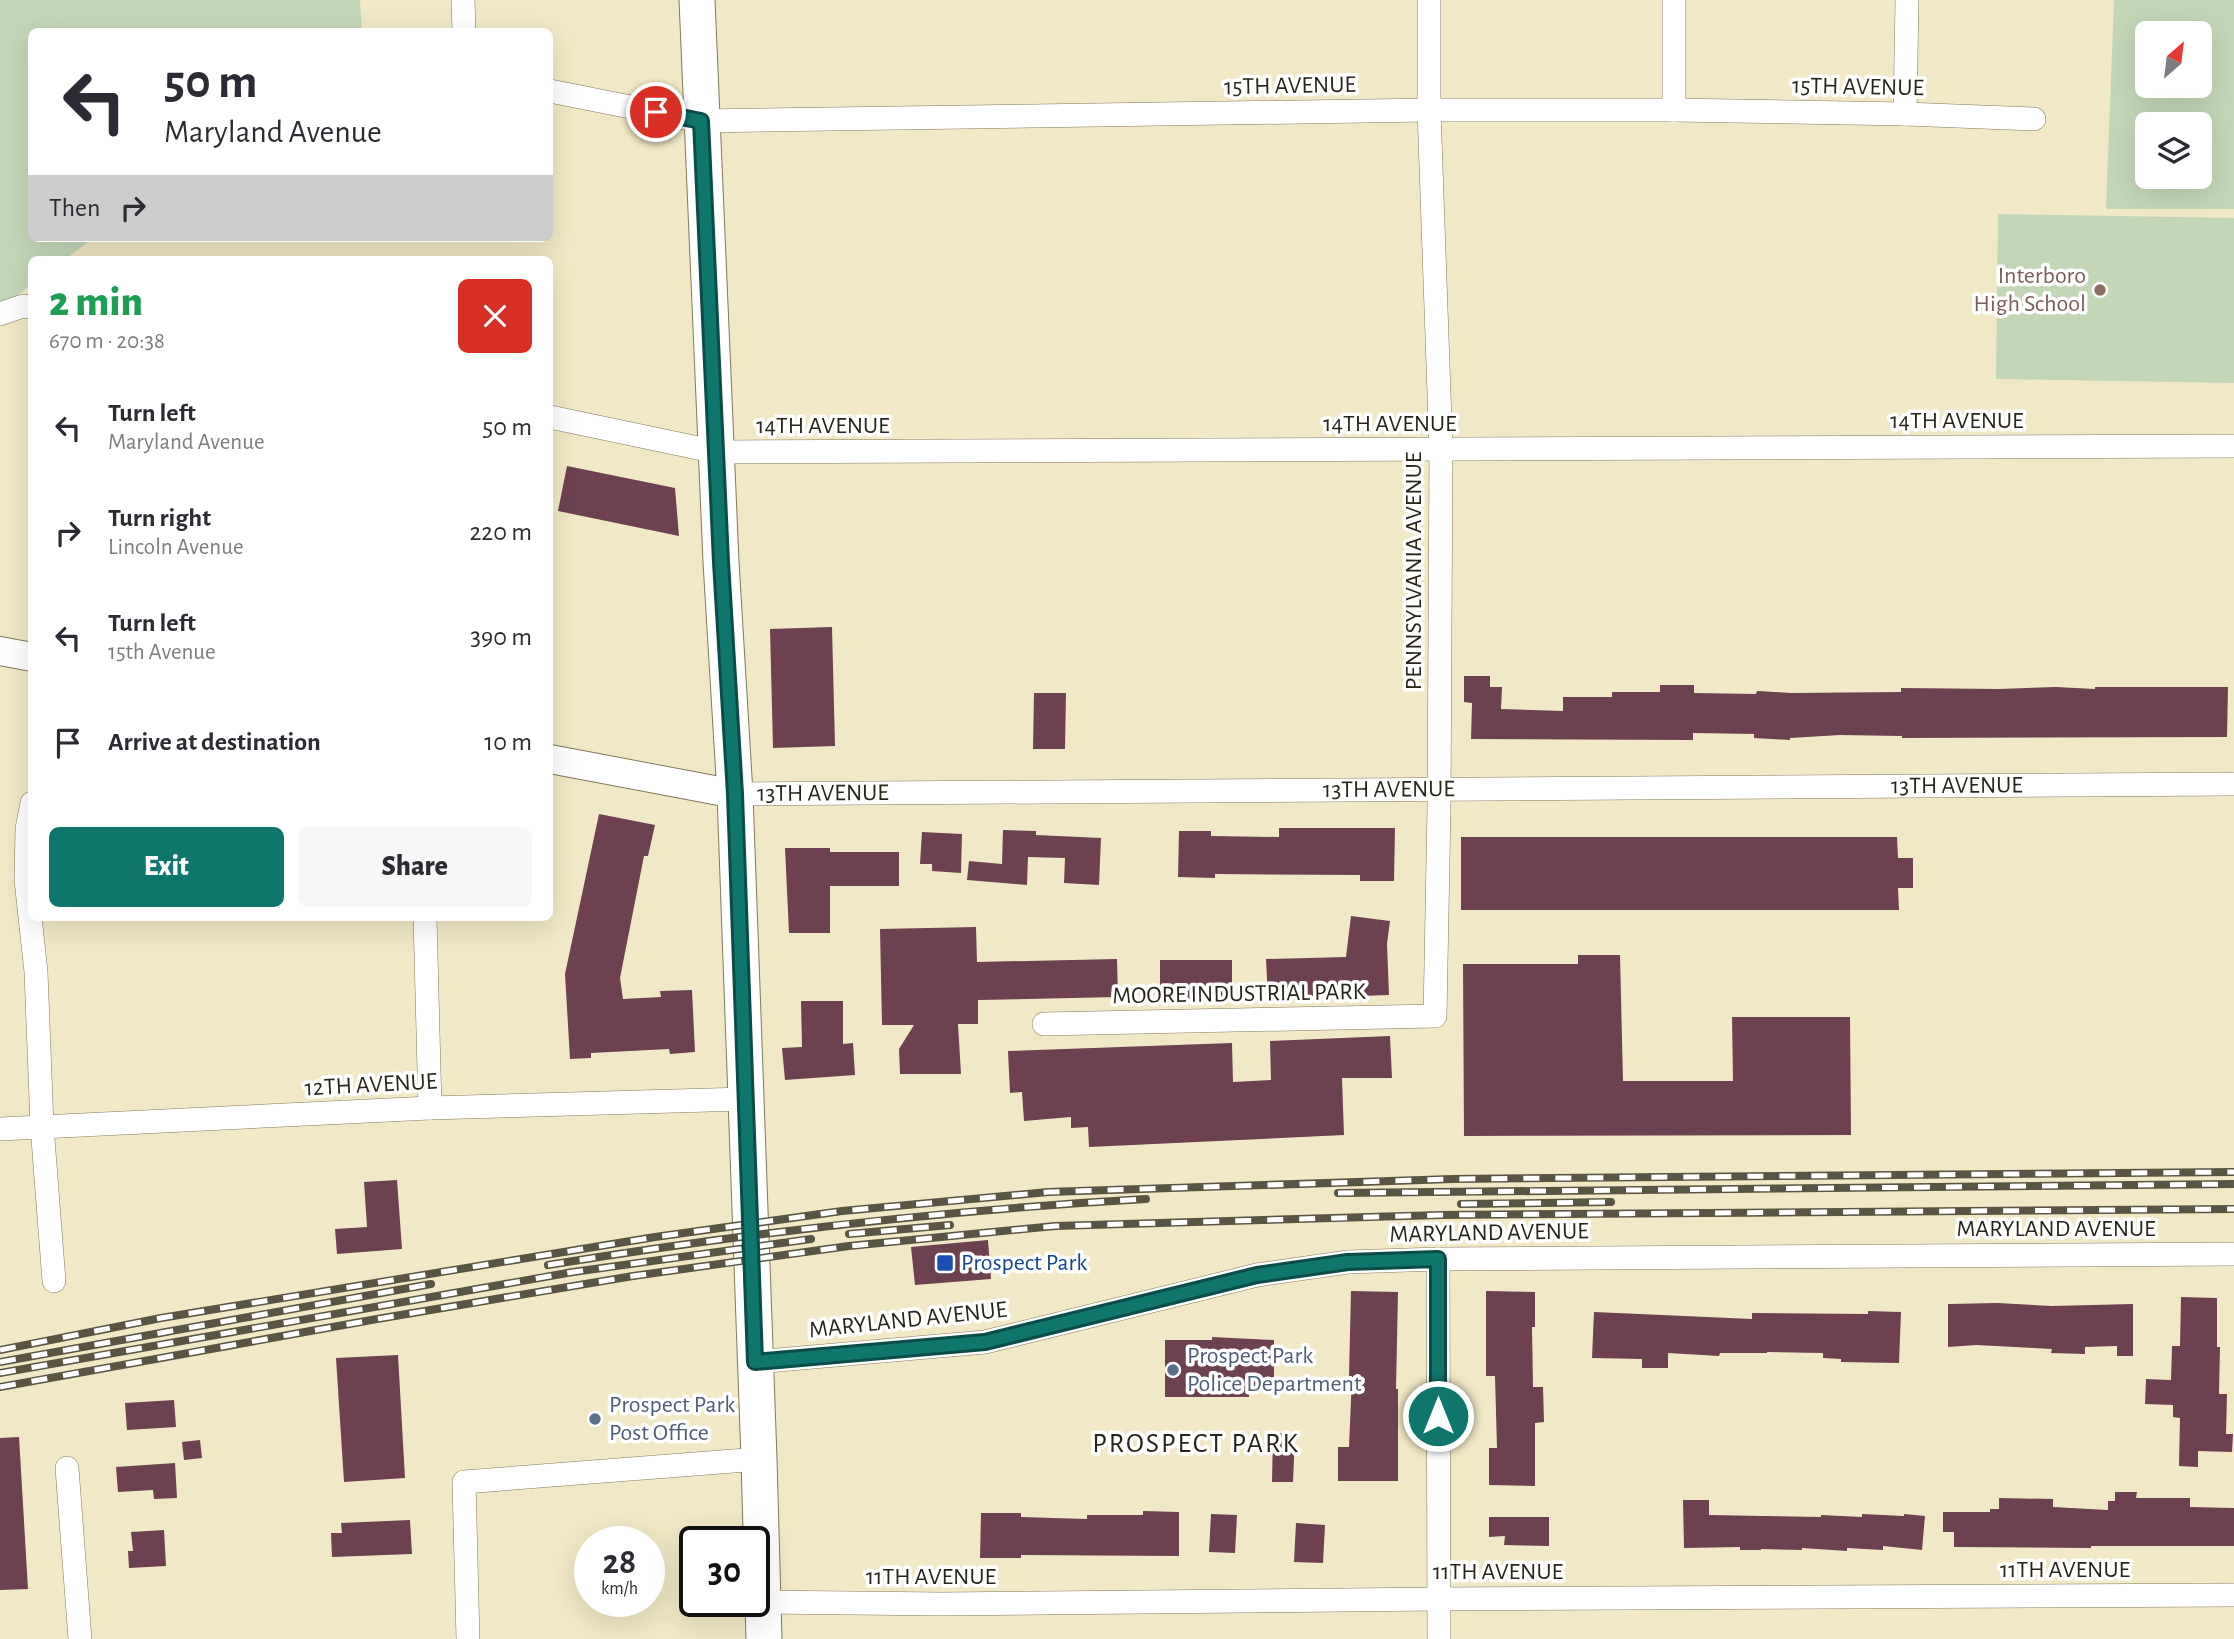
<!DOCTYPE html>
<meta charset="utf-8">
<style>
:root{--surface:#fff;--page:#f7f7f7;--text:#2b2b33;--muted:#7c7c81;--accent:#0f766e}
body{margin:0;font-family:"Alegreya Sans",sans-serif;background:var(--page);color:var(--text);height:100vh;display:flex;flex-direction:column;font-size:26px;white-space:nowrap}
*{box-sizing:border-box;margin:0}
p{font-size:23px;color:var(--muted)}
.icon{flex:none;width:38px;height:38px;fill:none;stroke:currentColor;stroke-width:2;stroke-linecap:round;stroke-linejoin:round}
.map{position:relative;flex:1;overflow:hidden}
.side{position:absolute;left:28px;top:256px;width:525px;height:665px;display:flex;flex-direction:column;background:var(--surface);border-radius:10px;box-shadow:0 7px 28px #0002}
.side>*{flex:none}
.hud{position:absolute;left:28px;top:28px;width:525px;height:214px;border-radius:10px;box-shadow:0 7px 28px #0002;background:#fff;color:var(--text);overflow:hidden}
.needle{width:46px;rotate:28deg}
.fabs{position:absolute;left:2135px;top:21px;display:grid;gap:14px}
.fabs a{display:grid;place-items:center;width:77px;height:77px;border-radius:10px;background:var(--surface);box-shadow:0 7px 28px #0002;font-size:35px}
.speed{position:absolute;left:574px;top:1526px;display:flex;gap:14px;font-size:35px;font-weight:700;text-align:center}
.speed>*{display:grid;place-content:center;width:91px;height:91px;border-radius:50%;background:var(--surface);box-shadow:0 7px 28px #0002;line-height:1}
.speed small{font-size:18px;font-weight:400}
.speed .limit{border:4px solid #111;border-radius:10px;background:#fff;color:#111}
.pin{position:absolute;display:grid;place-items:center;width:60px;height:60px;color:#fff;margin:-30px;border:4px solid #fff;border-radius:50%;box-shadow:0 2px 7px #0007}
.me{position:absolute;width:77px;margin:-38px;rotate:0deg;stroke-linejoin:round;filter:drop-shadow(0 0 5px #0008)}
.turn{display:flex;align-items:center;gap:24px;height:147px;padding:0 21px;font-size:32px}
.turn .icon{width:91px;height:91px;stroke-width:2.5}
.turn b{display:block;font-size:49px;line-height:60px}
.then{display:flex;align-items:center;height:66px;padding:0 21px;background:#0003;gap:14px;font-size:26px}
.round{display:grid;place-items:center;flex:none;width:74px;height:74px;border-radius:10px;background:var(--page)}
.head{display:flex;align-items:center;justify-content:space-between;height:119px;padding:0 21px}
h1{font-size:42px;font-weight:800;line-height:52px;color:#1e9e55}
.cta{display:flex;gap:14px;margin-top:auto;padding:14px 21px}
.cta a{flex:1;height:80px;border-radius:10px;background:var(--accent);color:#fff;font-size:28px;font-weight:800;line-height:80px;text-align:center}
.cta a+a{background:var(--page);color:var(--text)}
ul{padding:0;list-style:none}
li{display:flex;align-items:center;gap:21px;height:105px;padding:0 21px}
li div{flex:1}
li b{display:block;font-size:26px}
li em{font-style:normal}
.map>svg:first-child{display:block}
.green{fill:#c3d7b7;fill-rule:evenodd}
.building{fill:#6d4150}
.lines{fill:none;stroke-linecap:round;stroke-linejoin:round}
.minor-casing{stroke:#817959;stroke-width:24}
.tertiary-casing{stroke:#817959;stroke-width:30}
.primary-casing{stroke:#817959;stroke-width:37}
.minor{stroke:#fff;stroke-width:23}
.tertiary{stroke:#fff;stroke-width:28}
.primary{stroke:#fff;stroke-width:35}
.rail-casing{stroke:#595542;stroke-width:8}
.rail{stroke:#fff;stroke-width:5;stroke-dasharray:16;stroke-linecap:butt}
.route-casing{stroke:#0a4d48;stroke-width:18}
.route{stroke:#0f766e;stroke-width:12}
.education-dot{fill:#8d6e63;stroke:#fff;stroke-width:2.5}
.transit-dot{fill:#1a4fb4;stroke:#fff;stroke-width:2.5}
.service-dot{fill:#5c6f8a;stroke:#fff;stroke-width:2.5}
.labels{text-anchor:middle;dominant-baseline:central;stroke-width:7;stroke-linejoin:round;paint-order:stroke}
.street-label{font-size:24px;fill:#282518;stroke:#fff}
.education-label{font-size:24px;fill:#785e54;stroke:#fff;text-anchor:end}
.transit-label{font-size:24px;fill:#164399;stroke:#fff;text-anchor:start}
.service-label{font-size:24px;fill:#4e5e75;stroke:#fff;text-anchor:start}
.quarter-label{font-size:28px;letter-spacing:2px;fill:#282518;stroke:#fff}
</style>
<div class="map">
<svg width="2234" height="1639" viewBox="0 0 2234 1639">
<rect width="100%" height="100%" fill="#f1e9c5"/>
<g class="green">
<polygon points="0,0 360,0 362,31 32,32 32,238 93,238 66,259 32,259 31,285 0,308"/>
<path d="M2114 0H2234V209H2106ZM2147 33H2200V86H2147ZM2147 124H2200V177H2147Z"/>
<polygon points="1998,214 2234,218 2234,383 1996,379"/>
</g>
<g class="building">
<polygon points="567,466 675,488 679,536 558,511"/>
<polygon points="832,627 835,746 773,748 770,629"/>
<polygon points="1464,676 1490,676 1490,687 1502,687 1501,709 1563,711 1563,697 1612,697 1612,692 1660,692 1660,685 1694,685 1694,693 1756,694 1757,691 1792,693 1901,692 1901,688 1999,689 2056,687 2095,689 2095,687 2228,687 2227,737 1902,738 1902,736 1840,735 1790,738 1790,740 1754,738 1754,734 1693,733 1693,740 1471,739 1472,703 1464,702"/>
<polygon points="1034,693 1066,693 1065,749 1033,749"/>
<polygon points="599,814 655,825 648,856 644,856 620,978 623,999 661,997 660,991 692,990 695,1052 670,1054 669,1049 591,1053 591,1058 570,1059 565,974"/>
<polygon points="1279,828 1395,828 1394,881 1360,881 1360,875 1215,874 1215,878 1178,877 1179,831 1211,831 1211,836 1279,837"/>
<polygon points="1003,830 1036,831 1036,835 1101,838 1099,885 1064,883 1065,858 1028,857 1027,885 967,880 969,861 1002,864"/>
<polygon points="922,832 962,834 961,873 932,871 932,864 920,864"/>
<polygon points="1461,837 1897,837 1898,858 1913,858 1913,888 1898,888 1899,910 1461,910"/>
<polygon points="785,848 830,848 830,852 899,852 899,886 830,886 830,933 789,933"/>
<polygon points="1351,916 1390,921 1387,944 1389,995 1268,999 1266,959 1346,957"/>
<polygon points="976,927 977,962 1117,959 1118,997 978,1000 978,1024 958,1024 961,1074 900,1074 899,1049 914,1025 882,1025 880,929"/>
<polygon points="1578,955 1620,955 1623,1081 1733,1081 1732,1017 1850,1017 1851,1135 1464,1136 1463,964 1578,964"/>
<polygon points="1160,960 1232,960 1232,1000 1160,999"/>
<polygon points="801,1001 843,1001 843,1044 853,1043 855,1075 785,1080 782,1048 802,1047"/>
<polygon points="1390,1036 1392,1078 1342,1078 1344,1135 1089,1147 1088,1127 1071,1128 1071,1117 1024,1121 1022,1092 1010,1093 1008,1051 1232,1043 1233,1082 1271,1080 1270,1041"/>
<polygon points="397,1180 402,1249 337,1254 335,1229 367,1227 364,1182"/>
<polygon points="988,1240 991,1279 915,1285 911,1247"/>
<polygon points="1351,1291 1398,1292 1396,1389 1398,1389 1398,1481 1338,1481 1338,1447 1349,1447 1352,1376 1349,1376"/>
<polygon points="1486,1291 1535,1292 1535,1327 1532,1327 1533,1387 1543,1387 1544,1422 1535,1423 1535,1486 1489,1485 1489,1448 1497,1448 1495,1376 1486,1376"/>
<polygon points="2181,1297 2217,1298 2217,1347 2220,1347 2219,1394 2227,1394 2226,1434 2233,1434 2232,1452 2198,1451 2198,1467 2179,1466 2180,1418 2173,1417 2173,1405 2145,1404 2146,1379 2171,1380 2172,1346 2180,1346"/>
<polygon points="1998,1303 2052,1306 2133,1304 2133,1356 2117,1356 2117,1346 2085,1347 2085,1354 2051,1353 2052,1349 1976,1345 1948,1347 1948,1304"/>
<polygon points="1868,1311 1901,1312 1899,1363 1841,1362 1841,1359 1823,1358 1823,1353 1767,1352 1767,1353 1720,1353 1719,1356 1668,1353 1668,1368 1642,1368 1642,1359 1592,1358 1594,1312 1752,1319 1752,1313 1868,1314"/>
<polygon points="1212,1337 1274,1340 1274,1389 1249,1389 1249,1397 1165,1397 1165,1340 1212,1340"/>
<polygon points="398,1355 405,1478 344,1482 336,1358"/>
<polygon points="174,1400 176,1427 127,1430 125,1403"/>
<polygon points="1273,1433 1295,1434 1293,1482 1272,1482"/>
<polygon points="19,1437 28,1589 0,1590 0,1438"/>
<polygon points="200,1440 202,1458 184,1460 182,1442"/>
<polygon points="175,1463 177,1498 154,1499 153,1490 118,1492 116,1467"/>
<polygon points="2115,1492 2137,1492 2136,1498 2190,1498 2190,1507 2234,1508 2234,1546 2091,1546 2091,1548 1954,1547 1954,1532 1943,1532 1943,1512 1990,1512 1990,1509 1999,1509 1999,1498 2053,1499 2053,1507 2108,1510 2108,1501 2115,1501"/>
<polygon points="1683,1500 1709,1500 1709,1515 1821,1517 1821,1515 1862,1517 1862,1514 1904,1516 1904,1514 1925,1516 1922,1550 1883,1546 1883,1550 1847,1548 1847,1551 1802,1548 1802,1550 1761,1549 1761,1550 1740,1550 1740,1547 1684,1548"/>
<polygon points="1143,1511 1179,1512 1179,1556 1021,1555 1021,1558 980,1558 981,1513 1021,1513 1021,1517 1087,1519 1087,1515 1143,1515"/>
<polygon points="1211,1514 1237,1515 1235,1553 1209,1552"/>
<polygon points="1489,1517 1549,1517 1549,1546 1504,1545 1505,1536 1489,1537"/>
<polygon points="410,1520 412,1554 332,1557 331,1533 342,1533 341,1523"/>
<polygon points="1296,1523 1325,1525 1323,1563 1294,1562"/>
<polygon points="164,1530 166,1566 129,1568 128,1551 133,1551 131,1532"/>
</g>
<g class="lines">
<defs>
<g id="minor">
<polyline points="463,0 464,32"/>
<polyline points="1674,0 1674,110"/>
<polyline points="550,91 701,121 1429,110 1674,110 1905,114 2034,119"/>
<polyline points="1905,114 1907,0"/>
<polyline points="0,314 23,306 32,307"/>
<polyline points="550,417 717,452 2234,446"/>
<path id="s1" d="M735 794 2234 784"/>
<polyline points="32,803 27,829 26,880 36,972 42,1126 54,1281"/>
<polyline points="425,917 430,1108"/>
<polyline points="1044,1024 1435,1016 1439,808 1441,450 1429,110 1429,0"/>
<polyline points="0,1129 430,1108 745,1099"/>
<polyline points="1438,1259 1439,1639"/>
<polyline points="755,1362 985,1342 1257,1275 1348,1262 1438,1259 2234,1254"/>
<polyline points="67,1468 80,1639"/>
<polyline points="762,1602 941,1604 1438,1599 2234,1595"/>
<polyline points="468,1639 464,1482 759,1459"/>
</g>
<g id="tertiary">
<polyline points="0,651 32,657"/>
<polyline points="550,759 735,794"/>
</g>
<polyline id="primary" points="697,0 721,562 735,794 759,1459 764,1639"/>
</defs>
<use href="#minor" class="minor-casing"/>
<use href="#tertiary" class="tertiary-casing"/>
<use href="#primary" class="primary-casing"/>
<use href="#minor" class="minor"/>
<use href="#tertiary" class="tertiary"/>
<use href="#primary" class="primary"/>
<defs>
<g id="rail">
<polyline points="1338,1193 2234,1184"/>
<polyline points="1461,1204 1611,1202"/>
<polyline points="849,1234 950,1225"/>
<path d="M548 1265C746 1233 946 1210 1146 1199"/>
<polyline points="0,1350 161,1318 655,1237 842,1211 1048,1192 1453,1179 2234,1172"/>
<polyline points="0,1362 431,1284"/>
<polyline points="0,1373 573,1272 811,1239"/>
<polyline points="0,1387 377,1319 633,1276 849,1246 1055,1226 1441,1215 2234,1209"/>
</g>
</defs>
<use href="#rail" class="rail-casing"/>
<use href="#rail" class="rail"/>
</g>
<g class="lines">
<defs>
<polyline id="route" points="656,112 701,121 721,562 735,794 755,1362 985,1342 1257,1275 1348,1262 1438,1259 1438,1416"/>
</defs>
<use href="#route" class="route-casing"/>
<use href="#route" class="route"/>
</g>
<circle class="education-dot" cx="2100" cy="290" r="7"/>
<rect class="transit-dot" x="936" y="1254" width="18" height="18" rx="3.5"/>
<g class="service-dot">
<circle cx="1173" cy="1370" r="7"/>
<circle cx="595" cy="1419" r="7"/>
</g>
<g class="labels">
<g class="street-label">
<text transform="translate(1290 86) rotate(-1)">15TH AVENUE</text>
<text transform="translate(1858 87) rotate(1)">15TH AVENUE</text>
<text x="1957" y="421">14TH AVENUE</text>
<text x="1390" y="424">14TH AVENUE</text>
<text x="823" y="426">14TH AVENUE</text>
<text transform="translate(1414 571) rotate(-90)">PENNSYLVANIA AVENUE</text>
<text stroke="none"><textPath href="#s1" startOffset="1222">13TH AVENUE</textPath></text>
<text stroke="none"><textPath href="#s1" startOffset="654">13TH AVENUE</textPath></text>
<text stroke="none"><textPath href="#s1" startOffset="88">13TH AVENUE</textPath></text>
<text transform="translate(1239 994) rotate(-1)">MOORE INDUSTRIAL PARK</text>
<text transform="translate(371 1085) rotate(-3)">12TH AVENUE</text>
<text x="2056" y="1229">MARYLAND AVENUE</text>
<text transform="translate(1489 1233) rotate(-1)">MARYLAND AVENUE</text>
<text transform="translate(908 1320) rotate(-6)">MARYLAND AVENUE</text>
<text x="2065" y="1570">11TH AVENUE</text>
<text x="1498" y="1572">11TH AVENUE</text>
<text x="931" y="1577">11TH AVENUE</text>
</g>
<g class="education-label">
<text x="2086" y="276">Interboro<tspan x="2086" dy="28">High School</tspan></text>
</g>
<g class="transit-label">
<text x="961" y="1263">Prospect Park</text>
</g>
<g class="service-label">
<text x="1187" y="1356">Prospect Park<tspan x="1187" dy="28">Police Department</tspan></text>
<text x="609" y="1405">Prospect Park<tspan x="609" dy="28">Post Office</tspan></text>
</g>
<g class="quarter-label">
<text x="1196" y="1444">PROSPECT PARK</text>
</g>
</g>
</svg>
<div class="fabs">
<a><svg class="needle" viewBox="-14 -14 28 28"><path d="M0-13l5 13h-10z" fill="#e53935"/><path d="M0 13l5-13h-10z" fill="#7c7c81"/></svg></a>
<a><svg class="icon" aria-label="layers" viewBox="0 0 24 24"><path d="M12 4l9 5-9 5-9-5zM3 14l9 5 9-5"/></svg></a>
</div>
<div class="speed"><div>28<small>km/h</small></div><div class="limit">30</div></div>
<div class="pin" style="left:656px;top:112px;background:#d93025"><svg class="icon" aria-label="arrive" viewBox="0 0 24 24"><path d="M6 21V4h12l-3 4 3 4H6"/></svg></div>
<svg class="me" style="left:1438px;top:1416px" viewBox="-20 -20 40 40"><circle r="17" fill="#0f766e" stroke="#fff" stroke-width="3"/><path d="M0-11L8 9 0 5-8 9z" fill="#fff"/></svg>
<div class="hud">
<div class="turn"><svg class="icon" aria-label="left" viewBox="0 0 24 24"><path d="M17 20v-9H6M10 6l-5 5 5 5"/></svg><div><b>50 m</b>Maryland Avenue</div></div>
<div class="then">Then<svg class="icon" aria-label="right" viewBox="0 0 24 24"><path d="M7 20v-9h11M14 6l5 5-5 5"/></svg></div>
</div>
<section class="side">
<div class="head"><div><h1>2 min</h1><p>670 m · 20:38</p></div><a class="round" style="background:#d93025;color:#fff"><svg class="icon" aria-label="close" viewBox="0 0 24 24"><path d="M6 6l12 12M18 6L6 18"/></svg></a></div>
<ul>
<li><svg class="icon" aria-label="left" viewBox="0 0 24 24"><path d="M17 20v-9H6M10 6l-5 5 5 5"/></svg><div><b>Turn left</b><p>Maryland Avenue</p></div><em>50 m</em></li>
<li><svg class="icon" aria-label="right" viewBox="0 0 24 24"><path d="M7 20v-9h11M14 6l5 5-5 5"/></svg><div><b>Turn right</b><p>Lincoln Avenue</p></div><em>220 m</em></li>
<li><svg class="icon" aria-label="left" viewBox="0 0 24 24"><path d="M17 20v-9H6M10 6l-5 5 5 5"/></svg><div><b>Turn left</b><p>15th Avenue</p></div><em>390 m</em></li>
<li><svg class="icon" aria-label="arrive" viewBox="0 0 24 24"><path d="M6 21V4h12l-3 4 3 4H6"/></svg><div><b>Arrive at destination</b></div><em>10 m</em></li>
</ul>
<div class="cta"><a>Exit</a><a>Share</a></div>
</section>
</div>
